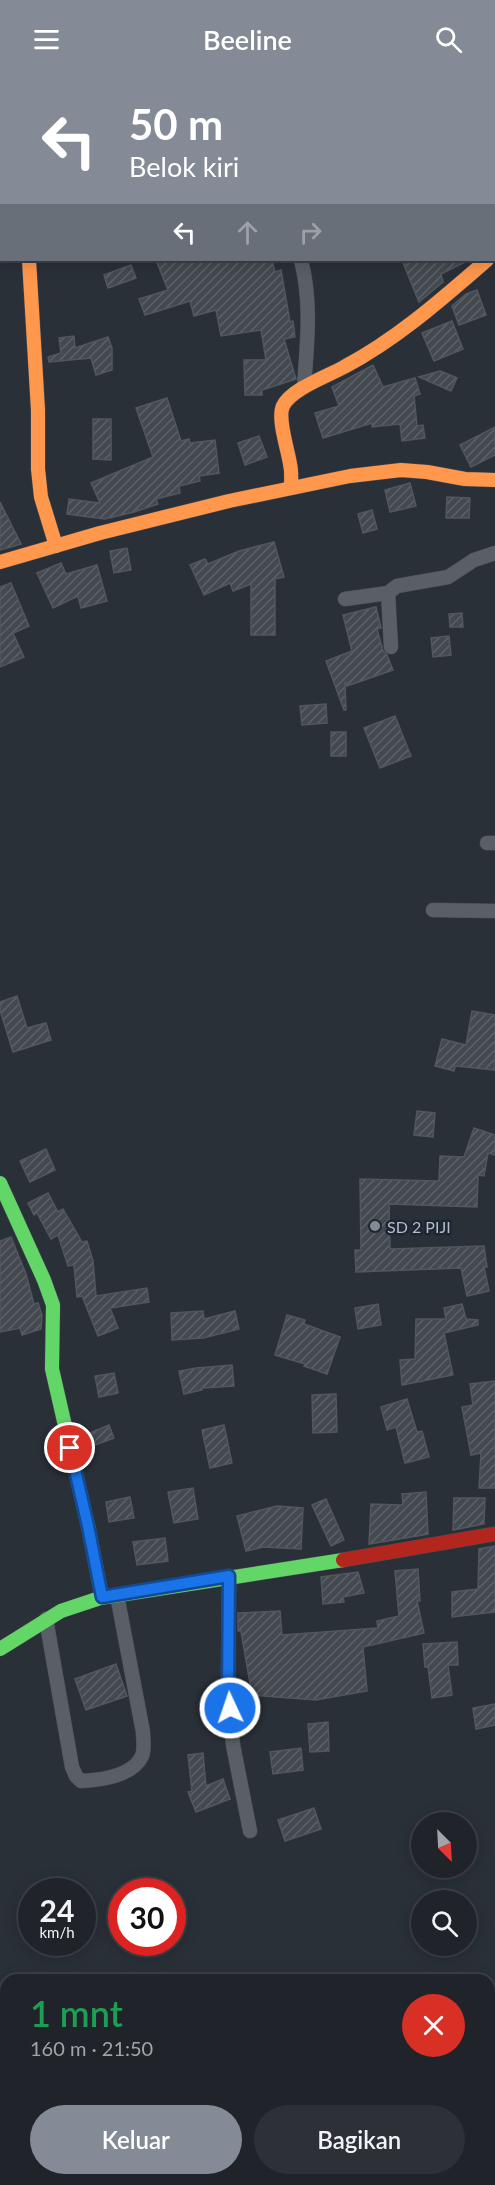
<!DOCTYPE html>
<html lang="id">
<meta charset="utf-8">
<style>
:root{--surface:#20242a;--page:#2d3036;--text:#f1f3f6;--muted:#a2a4a8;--line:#3d4147;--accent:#848b96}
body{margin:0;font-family:Lato,sans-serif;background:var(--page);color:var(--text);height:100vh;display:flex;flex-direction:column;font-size:22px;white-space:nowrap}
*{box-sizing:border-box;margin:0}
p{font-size:20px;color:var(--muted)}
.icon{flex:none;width:33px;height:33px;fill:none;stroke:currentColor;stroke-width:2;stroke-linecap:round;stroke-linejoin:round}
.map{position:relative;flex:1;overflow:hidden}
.side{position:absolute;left:0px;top:1896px;width:495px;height:212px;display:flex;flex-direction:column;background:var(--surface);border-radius:18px 18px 0 0;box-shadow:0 3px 15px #0003,0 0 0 2px var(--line)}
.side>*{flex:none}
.guide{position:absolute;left:0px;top:0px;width:495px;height:183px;box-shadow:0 3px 15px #0003,0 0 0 2px var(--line);background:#848b96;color:#fff;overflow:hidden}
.needle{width:39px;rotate:156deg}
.tools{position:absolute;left:411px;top:1734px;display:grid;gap:12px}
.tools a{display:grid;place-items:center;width:66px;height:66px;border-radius:50%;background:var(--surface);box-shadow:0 3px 15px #0003,0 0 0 2px var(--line);font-size:30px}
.speed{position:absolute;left:18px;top:1800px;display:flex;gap:12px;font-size:30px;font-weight:700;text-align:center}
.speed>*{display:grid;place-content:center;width:78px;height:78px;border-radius:50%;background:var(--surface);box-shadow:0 3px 15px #0003,0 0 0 2px var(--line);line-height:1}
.speed small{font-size:15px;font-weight:400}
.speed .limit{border:9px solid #d22;background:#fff;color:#111}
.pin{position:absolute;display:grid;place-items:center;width:51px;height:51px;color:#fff;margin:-26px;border:3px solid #fff;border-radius:50%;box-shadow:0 2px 6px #0007}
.me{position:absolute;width:66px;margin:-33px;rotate:357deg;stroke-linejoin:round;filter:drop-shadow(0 0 4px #0008)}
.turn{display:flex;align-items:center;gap:21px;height:126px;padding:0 30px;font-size:27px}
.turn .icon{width:78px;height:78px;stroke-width:2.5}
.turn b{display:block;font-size:42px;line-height:51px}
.lanes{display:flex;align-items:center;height:57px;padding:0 30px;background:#0003;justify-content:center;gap:30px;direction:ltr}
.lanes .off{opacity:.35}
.round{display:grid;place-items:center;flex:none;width:63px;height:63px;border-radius:32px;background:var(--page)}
.head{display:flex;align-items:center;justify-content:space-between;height:102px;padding:0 30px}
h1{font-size:36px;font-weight:600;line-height:45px;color:#1e9e55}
.action{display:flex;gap:12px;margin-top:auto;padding:12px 30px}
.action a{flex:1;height:69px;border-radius:36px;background:var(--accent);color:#fff;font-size:24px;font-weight:600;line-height:69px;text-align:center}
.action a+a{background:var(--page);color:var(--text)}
header{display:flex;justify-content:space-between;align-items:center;height:78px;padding:0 30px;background:var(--accent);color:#fff;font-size:27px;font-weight:600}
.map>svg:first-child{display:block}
.building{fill:url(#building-hatch);stroke:#52575f;stroke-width:1.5}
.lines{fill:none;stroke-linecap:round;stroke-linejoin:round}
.street-casing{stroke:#484c53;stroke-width:15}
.fast-casing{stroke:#484c53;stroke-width:15}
.slow-casing{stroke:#484c53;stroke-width:15}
.jam-casing{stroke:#484c53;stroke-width:15}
.street{stroke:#5a5e66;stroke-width:14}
.fast{stroke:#63d668;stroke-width:14}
.slow{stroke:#ff974d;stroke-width:14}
.jam{stroke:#b3261e;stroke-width:14}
.route-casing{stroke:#114b97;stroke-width:15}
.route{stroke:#1a73e8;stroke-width:10}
.poi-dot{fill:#848b96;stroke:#1d2633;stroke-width:2}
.labels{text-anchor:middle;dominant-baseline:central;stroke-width:5;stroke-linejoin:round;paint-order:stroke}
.poi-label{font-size:16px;fill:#b4bcc9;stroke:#1d2633;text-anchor:start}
</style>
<header><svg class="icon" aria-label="menu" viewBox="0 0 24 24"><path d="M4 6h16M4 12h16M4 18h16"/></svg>Beeline<svg class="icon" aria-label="search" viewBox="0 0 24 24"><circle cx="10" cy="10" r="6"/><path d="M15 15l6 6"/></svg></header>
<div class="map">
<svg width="495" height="2107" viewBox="0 0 495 2107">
<defs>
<pattern id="building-hatch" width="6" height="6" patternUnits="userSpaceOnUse" patternTransform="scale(1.5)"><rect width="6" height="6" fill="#444950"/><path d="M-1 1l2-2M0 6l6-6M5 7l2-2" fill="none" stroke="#5d6168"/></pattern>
</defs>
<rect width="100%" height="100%" fill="#2a3038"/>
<g class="building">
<polygon points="156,182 272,182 275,194 281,192 290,244 293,243 295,259 284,261 296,301 262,312 262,317 245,317 244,282 266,282 261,252 221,258 216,232 194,238 190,223 145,237 139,221 168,212"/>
<polygon points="402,182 469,182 441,196 443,204 419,224"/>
<polygon points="131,187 136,200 108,210 104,197"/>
<polygon points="477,212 486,237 459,247 452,228 466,216"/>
<polygon points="452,243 463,271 434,283 422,255"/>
<polygon points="74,258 75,270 108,259 112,270 112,292 96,297 91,280 49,284 48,279 61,275 59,260"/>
<polygon points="373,287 383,309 415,300 420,316 414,318 417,348 423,347 425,360 402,363 400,346 372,349 372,345 323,360 315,335 339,328 332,309"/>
<polygon points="440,293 457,300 451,313 419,299"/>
<polygon points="167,320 181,363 189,361 190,365 215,362 219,395 199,398 200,403 179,408 180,415 156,421 158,426 134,434 105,441 67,436 69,421 100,425 91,405 153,379 136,330"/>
<polygon points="93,341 111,341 111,382 93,381"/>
<polygon points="495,349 495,377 471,389 460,367"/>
<polygon points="259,358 267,379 245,387 238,365"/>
<polygon points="410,405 416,428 390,434 385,412"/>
<polygon points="447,419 470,420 469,440 446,440"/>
<polygon points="0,424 21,466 0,472"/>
<polygon points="372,432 377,451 363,455 358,436"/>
<polygon points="274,464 284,499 275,501 275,557 251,557 251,506 233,513 230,505 204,517 190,487 205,481 208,486 239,473"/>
<polygon points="127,470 131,492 114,495 110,473"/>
<polygon points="61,485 66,496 97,487 107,523 81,530 78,518 53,530 37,495"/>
<polygon points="11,505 29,548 13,555 24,579 0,589 0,509"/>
<polygon points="376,529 381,550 377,551 383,573 387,577 393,592 347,608 345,603 346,632 344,632 326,583 352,573 343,537"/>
<polygon points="462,535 463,549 450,549 449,536"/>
<polygon points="449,558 451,577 433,579 431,560"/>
<polygon points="326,626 327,645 302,647 300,628"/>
<polygon points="395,638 411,678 380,690 364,650"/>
<rect x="331" y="654" width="15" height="24"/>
<polygon points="17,918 27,950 46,945 51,962 13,974 0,932 0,924"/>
<polygon points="472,933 495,937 495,992 455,988 454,993 435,988 442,961 466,967"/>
<polygon points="417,1033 435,1035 433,1059 414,1057"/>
<polygon points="474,1050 495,1057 495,1077 488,1075 484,1098 478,1097 477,1129 389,1126 390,1171 484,1168 487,1189 484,1189 489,1213 467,1218 461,1190 356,1194 355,1172 361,1172 360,1101 439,1103 440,1078 464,1079"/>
<polygon points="46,1071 55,1092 30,1104 20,1083"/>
<polygon points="48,1115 58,1134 63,1131 82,1164 87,1163 93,1183 96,1218 147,1210 149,1224 110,1230 118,1250 98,1258 82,1218 77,1219 74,1187 68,1188 58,1157 51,1161 37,1135 34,1137 28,1125"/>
<polygon points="11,1159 26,1196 34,1226 38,1225 42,1237 41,1251 22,1257 20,1250 0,1254 0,1163"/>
<polygon points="378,1226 381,1247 358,1251 355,1230"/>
<polygon points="462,1226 466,1241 478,1242 478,1247 444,1255 453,1297 402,1307 400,1282 415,1281 416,1241 446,1241 444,1230"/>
<polygon points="203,1233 204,1241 235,1233 239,1251 203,1260 172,1262 171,1235"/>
<polygon points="287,1237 305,1242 304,1246 340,1259 327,1296 304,1288 305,1286 275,1277"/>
<polygon points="232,1287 234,1308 202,1310 202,1312 184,1316 179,1293 196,1290"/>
<polygon points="114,1295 118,1315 99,1319 95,1298"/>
<polygon points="495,1303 495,1410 479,1410 481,1375 471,1377 462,1329 473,1327 470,1306"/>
<polygon points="336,1316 337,1354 313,1355 312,1317"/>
<polygon points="407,1321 417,1354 422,1353 429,1379 405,1385 396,1349 387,1352 381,1329"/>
<polygon points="109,1347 114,1360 95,1367 90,1355"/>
<polygon points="224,1347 232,1385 210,1390 202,1352"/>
<polygon points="193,1410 198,1441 174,1445 168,1414"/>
<polygon points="426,1414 428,1456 369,1466 371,1426 403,1427 402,1416"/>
<polygon points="130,1419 134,1440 109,1444 106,1424"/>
<polygon points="454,1420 485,1420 484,1446 453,1452"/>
<polygon points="326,1421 344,1462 331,1468 312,1427"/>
<polygon points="277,1428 303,1430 301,1471 263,1469 246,1473 237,1438"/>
<polygon points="165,1460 168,1483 137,1487 133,1464"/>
<polygon points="495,1468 495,1534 452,1539 452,1514 478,1511 479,1471"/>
<polygon points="418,1491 420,1523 417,1523 424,1555 363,1569 367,1613 316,1622 252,1617 241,1553 238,1553 238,1535 280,1533 282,1557 378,1550 377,1543 399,1538 395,1493"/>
<polygon points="358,1494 364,1515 343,1519 344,1524 323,1526 321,1499"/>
<polygon points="457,1564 458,1587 448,1587 452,1617 432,1620 428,1589 425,1589 423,1566"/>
<polygon points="116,1586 127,1618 86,1632 75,1601"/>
<polygon points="495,1626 495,1647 476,1651 473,1630"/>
<polygon points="328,1644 329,1673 310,1674 308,1646"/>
<polygon points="301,1670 303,1692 273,1696 270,1674"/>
<polygon points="203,1675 206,1708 223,1701 230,1721 196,1734 188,1714 192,1713 188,1677"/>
<polygon points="314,1730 321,1751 285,1763 278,1742"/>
</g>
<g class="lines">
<defs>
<g id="street">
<polyline points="23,0 24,2"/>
<polyline points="272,2 272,0"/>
<polyline points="494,18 495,17"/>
<path d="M301 182C312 224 307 266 304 309"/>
<polyline points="388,515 391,569"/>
<polyline points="345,521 388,515 397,508 448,499 474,482 495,475"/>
<polyline points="487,765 495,765"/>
<polyline points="433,832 495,833"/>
<polyline points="229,1498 228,1612 233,1667 250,1753"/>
<path d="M46 1541 72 1689 76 1698 81 1703C100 1702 133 1698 142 1678 145 1671 143 1661 143 1654L117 1517"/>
</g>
<g id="fast">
<polyline points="0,1105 44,1202 53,1227 52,1291 88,1448 102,1519"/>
<polyline points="0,1571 61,1533 100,1520 343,1482"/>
</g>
<g id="slow">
<polyline points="29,182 38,332 38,391 41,419 56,468"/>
<path d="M291 409C291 401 292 394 290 386 288 372 277 340 283 328 291 311 328 298 344 289 397 261 442 221 487 182"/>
<polyline points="0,484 100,455 229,423 350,398 401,392 427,394 465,401 495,402"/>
</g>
<polyline id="jam" points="343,1482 495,1456"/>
</defs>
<use href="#street" class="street-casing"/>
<use href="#fast" class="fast-casing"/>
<use href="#slow" class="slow-casing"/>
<use href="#jam" class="jam-casing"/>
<use href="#street" class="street"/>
<use href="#fast" class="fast"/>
<use href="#slow" class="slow"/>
<use href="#jam" class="jam"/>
</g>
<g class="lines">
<defs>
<polyline id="route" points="70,1370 88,1448 102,1519 229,1498 228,1612 230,1630"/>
</defs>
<use href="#route" class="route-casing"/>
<use href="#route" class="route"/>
</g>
<circle class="poi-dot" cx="375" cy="1148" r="6"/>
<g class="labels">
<g class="poi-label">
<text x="387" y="1148">SD 2 PIJI</text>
</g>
</g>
</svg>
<div class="tools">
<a><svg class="needle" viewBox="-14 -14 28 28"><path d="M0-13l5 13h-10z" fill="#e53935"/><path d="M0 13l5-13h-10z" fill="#a2a4a8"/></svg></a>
<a><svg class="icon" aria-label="search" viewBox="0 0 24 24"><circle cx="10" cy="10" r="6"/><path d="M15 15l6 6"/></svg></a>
</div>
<div class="speed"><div>24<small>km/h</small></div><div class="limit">30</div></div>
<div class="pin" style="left:70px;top:1370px;background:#d93025"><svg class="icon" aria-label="arrive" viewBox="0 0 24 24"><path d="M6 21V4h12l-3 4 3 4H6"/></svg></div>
<svg class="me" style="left:230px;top:1630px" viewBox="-20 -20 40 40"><circle r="17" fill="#1a73e8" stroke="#fff" stroke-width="3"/><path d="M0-11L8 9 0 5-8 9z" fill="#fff"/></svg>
<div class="guide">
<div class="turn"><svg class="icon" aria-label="left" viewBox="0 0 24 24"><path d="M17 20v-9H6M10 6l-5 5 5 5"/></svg><div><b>50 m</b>Belok kiri</div></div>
<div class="lanes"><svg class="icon" aria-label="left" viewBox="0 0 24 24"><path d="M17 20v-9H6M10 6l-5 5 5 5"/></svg><svg class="icon off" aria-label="ahead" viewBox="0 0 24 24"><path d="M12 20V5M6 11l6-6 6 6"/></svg><svg class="icon off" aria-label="right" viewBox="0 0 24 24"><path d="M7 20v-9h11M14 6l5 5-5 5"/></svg></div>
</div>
<section class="side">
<div class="head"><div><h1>1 mnt</h1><p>160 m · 21:50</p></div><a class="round" style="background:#d93025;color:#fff"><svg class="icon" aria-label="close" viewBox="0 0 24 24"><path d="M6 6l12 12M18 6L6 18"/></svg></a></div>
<div class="action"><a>Keluar</a><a>Bagikan</a></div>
</section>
</div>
